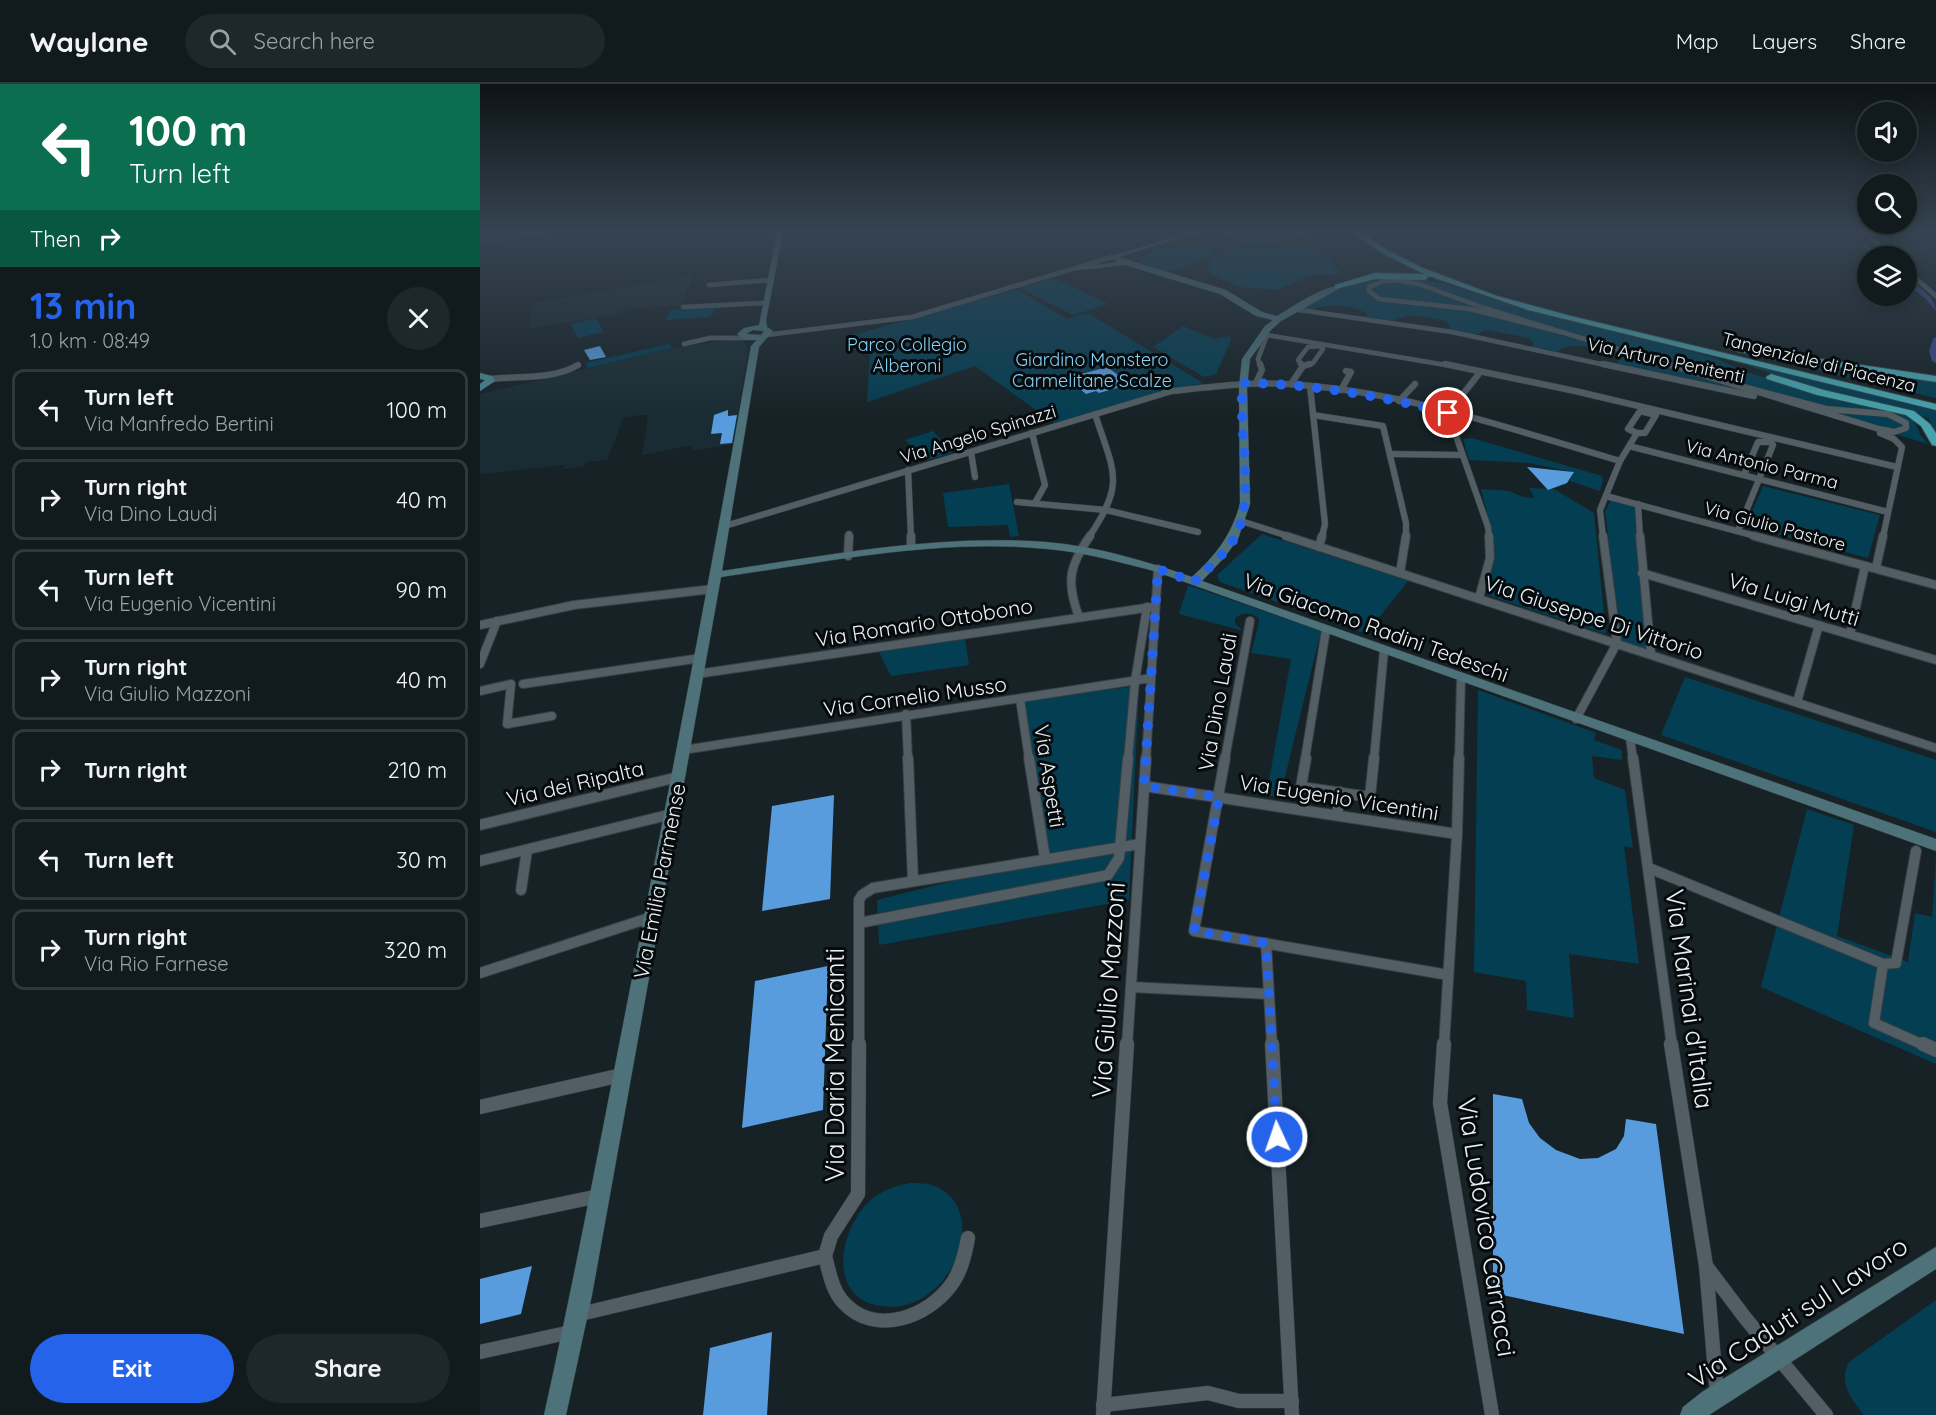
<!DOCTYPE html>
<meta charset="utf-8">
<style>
:root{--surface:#111a1c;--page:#1e2729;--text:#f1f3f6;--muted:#9ca1a3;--line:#30383b;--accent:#2563eb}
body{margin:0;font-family:Quicksand,sans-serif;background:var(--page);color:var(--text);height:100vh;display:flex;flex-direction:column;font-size:22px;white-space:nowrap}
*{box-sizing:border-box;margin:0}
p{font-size:20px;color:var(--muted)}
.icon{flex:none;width:33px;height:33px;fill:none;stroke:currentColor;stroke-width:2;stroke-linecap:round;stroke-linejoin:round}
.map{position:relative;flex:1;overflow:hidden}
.drawer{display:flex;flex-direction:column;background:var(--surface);width:480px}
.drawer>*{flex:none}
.guide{background:#0b6e4f;color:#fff;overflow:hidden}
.tools{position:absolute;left:1377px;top:18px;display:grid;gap:12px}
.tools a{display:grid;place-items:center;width:60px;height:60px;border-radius:50%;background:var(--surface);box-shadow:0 3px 15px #0003,0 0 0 2px var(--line);font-size:30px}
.pin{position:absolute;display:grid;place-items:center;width:51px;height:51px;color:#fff;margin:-26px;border:3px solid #fff;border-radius:50%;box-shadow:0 2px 6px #0007}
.me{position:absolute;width:66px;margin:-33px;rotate:357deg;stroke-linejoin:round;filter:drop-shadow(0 0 4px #0008)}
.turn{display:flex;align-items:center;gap:21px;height:126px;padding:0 30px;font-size:27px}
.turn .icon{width:78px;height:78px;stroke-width:2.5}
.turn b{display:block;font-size:42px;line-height:51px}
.then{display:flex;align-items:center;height:57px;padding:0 30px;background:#0003;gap:12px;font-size:22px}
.round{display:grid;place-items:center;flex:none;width:63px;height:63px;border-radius:32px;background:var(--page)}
.summary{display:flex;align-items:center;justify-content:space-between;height:102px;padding:0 30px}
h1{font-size:36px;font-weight:800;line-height:45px;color:var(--accent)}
.button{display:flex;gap:12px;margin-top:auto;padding:12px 30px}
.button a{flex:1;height:69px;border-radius:36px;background:var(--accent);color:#fff;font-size:24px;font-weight:800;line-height:69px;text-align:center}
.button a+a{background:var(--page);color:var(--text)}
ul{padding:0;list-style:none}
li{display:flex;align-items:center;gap:18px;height:81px;margin:0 12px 9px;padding:0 18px;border:3px solid var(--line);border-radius:12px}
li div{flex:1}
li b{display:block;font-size:22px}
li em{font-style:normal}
header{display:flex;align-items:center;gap:36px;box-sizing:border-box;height:84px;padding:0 30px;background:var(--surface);border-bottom:2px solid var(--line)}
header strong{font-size:28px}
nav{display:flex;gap:33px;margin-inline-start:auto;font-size:21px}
.search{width:420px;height:54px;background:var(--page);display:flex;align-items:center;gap:15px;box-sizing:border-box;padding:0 21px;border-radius:33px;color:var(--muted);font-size:22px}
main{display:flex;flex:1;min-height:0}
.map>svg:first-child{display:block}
.built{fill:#1a2c33}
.green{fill:#043e52}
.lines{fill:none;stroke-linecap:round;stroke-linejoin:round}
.canal{fill:#3a4891;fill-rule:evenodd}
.building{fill:#589cde}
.street-far4-casing{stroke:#363e41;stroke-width:5}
.street-far3-casing{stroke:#363e41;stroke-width:7}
.street-far2-casing{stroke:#363e41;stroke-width:10}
.street-far1-casing{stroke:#363e41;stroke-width:12}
.street-casing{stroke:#363e41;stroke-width:15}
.secondary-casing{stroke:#363e41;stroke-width:1}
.primary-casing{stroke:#363e41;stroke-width:1}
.highway-casing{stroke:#363e41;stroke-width:2}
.street-far4{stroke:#525e64;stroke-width:4.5}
.street-far3{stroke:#525e64;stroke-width:6}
.street-far2{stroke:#525e64;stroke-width:8}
.street-far1{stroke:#525e64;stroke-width:10}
.street{stroke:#525e64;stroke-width:14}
.secondary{fill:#4e727a;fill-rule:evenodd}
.primary{fill:#4b8790;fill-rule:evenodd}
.highway{fill:#46a2ad;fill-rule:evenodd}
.route{stroke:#2563eb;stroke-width:10;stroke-dasharray:0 18}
.labels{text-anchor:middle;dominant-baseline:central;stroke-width:6;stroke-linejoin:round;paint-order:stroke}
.far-park-label{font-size:18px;fill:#84d2f4;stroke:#060a0c}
.far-street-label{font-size:18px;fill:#eaf1f4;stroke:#060a0c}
.street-label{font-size:21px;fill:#eaf1f4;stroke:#060a0c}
.near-street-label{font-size:26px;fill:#eaf1f4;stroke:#060a0c}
</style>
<header>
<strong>Waylane</strong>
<div class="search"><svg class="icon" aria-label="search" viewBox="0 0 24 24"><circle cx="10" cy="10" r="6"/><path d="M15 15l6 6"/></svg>Search here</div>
<nav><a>Map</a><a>Layers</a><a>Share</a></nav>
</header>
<main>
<section class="drawer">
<div class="guide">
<div class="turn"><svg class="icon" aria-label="left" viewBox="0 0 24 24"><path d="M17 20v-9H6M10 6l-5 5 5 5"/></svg><div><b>100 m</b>Turn left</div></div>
<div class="then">Then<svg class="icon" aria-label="right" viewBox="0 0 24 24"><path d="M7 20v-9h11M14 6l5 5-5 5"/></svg></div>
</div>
<div class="summary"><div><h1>13 min</h1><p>1.0 km · 08:49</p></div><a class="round"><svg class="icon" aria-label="close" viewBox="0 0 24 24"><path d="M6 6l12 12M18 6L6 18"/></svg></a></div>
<ul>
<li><svg class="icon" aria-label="left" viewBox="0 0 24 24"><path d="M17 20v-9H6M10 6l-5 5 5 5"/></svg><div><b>Turn left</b><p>Via Manfredo Bertini</p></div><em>100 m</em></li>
<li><svg class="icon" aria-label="right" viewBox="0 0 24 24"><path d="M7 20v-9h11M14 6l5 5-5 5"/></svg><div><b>Turn right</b><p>Via Dino Laudi</p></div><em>40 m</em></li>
<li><svg class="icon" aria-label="left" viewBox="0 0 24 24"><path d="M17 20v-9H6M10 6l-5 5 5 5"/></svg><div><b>Turn left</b><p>Via Eugenio Vicentini</p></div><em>90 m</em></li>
<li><svg class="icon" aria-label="right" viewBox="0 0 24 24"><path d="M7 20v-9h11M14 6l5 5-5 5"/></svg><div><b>Turn right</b><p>Via Giulio Mazzoni</p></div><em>40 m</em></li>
<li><svg class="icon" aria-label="right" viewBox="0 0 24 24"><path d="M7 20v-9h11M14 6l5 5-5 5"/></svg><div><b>Turn right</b></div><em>210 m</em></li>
<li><svg class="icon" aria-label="left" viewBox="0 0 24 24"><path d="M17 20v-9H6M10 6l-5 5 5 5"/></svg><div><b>Turn left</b></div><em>30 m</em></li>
<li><svg class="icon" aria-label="right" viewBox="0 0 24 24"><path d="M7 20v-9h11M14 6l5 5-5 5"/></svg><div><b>Turn right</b><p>Via Rio Farnese</p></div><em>320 m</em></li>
</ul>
<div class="button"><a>Exit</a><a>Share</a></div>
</section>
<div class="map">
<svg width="1456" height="1331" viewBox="0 0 1456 1331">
<rect width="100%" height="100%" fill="#172226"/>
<g class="built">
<polygon points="213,191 201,222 160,223 138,227 138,230 49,244 53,219"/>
<polygon points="255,255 264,258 268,266 254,360 212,367 212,361 162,371 168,331 144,333 127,376 106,378 103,383 83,385 85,381 0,390 0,310 199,263"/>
</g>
<g class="green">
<polygon points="0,148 81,148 0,160"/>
<polygon points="741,148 839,148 778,162 767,160"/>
<path d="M808 161 847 169 841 172 853 177V183L860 187 855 191 835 190 797 206 760 203 730 190 728 181 731 175C758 157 780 170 808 161Z"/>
<path d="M726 163 733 166V171C707 182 682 198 657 175 676 163 704 163 726 163Z"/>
<path d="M928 193 965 200 1053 227 1233 273 1269 289 1341 309 1431 329 1440 350 1448 360 1307 317 1136 280 1139 276C1127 264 1090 256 1077 268L1052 263 1053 259 1049 254 1007 246 995 251 968 246 970 242 966 237 938 232H925L913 237 885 233 887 229C875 223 859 220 845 222 835 223 831 227 822 225 858 202 885 195 928 193Z"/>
<polygon points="574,194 628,220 593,231 540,204"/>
<polygon points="536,205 587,235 608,229 723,299 575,340 495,282 387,318 390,266 395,258 371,260 370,252"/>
<polygon points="236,224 230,233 185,236 191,226"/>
<polygon points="116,234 124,248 98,254 91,240"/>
<polygon points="703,242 735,255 750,252 751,256 736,290 724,293 673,263"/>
<polygon points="189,260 193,264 108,284 105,279"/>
<polygon points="1241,264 1456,297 1456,314"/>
<polygon points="1233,270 1456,325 1456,351 1449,335 1428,325 1332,303"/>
<polygon points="453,347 473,369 447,376 425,356"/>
<polygon points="992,354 1122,392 1123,397 1120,407 1090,397 1092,388 1049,379 989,376 983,355"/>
<polygon points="529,400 539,452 530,453 528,441 468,443 463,409"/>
<polygon points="1283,402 1400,431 1388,474 1266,442"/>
<path d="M1049 404 1074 405 1114 429 1126 550 1007 511C1015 466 1012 449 1001 405L1029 407 1043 413 1055 414Z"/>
<polygon points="1132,415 1155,421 1166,566 1141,558 1125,427"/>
<polygon points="782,450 928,497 886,550 740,498 737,491"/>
<path d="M708 501 841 547 800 713 772 710 773 700 788 702 811 575 771 569 779 539V535C772 528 763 528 755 534V540L764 547 699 530Z"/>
<polygon points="485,555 489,581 411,592 399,568"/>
<polygon points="1205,593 1456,676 1456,748 1181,651"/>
<polygon points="659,602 649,816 399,861 397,816 565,774 540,615"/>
<polygon points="998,606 1116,649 1114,656 1142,666 1142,676 1112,672 1114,694 1145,706 1153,764 1144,762 1159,880 1089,870 1094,934 1047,926 1046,897 994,888"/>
<polygon points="1327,725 1374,741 1357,852 1428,878 1435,829 1452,833 1456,772 1456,980 1281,903"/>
<path d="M429 1099C435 1099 442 1099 448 1100 518 1118 471 1239 395 1221 345 1208 362 1140 392 1115 403 1106 416 1102 429 1099Z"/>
<path d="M1456 1216V1331H1384C1371 1314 1358 1299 1369 1278Z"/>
</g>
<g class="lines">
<g class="canal">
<polygon points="1385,159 1400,171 1401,172 1395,172 1383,162"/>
<path d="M1426 195C1438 202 1456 213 1456 227L1445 214 1426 200Z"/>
<polygon points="1456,253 1456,279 1452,277 1449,267 1453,255"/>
</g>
</g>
<g class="building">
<polygon points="120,262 126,273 110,276 104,266"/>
<polygon points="627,283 651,300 619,309 616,307 606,310 587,294"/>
<polygon points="248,326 248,332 257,331 252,359 240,360 242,349 231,350 234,331"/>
<polygon points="1047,383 1074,386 1094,388 1087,399 1068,406"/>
<polygon points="354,711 350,815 282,827 292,722"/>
<polygon points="348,882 343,1026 262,1044 275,897"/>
<polygon points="1013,1010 1042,1015 1049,1039 1060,1054 1076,1066 1100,1075 1118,1074 1136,1065 1144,1052 1146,1035 1176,1040 1204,1250 1013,1209"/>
<polygon points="52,1182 41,1230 0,1240 0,1195"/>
<polygon points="292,1248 287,1331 223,1331 230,1264"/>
</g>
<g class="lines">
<defs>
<g id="street-far4">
<polyline points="229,201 290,196"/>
<polyline points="203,223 286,219"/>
<polyline points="813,225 972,248 1130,282"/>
<polyline points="1085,249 990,225 899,215 889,207 889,203 904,197 915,196 939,200 1001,223 1192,282"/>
<polyline points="286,251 432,233 632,173"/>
<polyline points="204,260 230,254 264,254"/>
<polyline points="780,282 778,275 787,251 972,282"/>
<polyline points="823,282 818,276 828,263 840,262 843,265 833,279 825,282"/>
</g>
<g id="street-far3">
<polyline points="821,280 823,282"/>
<polyline points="965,280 1095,307 1417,383"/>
<polyline points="1123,280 1274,312"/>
<polyline points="1187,280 1399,345 1414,348 1426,344 1426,339 1408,330 1346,325 1256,301"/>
<polyline points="823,282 830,280"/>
<path d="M10 295C38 292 73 296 98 281"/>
<polyline points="776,299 782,286 780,280"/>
<polyline points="811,300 823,282"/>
<polyline points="830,302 845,440 842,453"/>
<polyline points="861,306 871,288 866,287"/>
<polyline points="919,317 935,300"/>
<polygon points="1160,327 1176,331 1165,349 1157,349 1148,345"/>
<polyline points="968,329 1008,443 1009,453"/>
<polyline points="968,329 998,291"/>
<polyline points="833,331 903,342 926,439 926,453"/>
<polyline points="552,349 565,401 555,419"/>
<polyline points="1400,349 1414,355 1422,363 1403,453"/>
<polyline points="1149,362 1408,428"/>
<polyline points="491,368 495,393"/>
<polyline points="910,370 981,371"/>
<polyline points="428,386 431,453"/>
<polyline points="1126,412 1279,453"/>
<polyline points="537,418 626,426 718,448"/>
<polyline points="1158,420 1160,453"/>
<polyline points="761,437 811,453"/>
<path d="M245 442 692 307C730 303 768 298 806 300 920 306 1031 345 1140 377"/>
<polyline points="1258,447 1293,361 1291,358 1278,358 1264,391"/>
<polyline points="369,453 369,450"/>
<path d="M609 453C646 398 634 389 615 330"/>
<polyline points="1123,453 1120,426 1140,377 1157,349"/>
</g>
<g id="street-far2">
<polyline points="431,452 431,462"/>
<polyline points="806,452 1456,664"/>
<polyline points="1160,452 1171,570"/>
<polyline points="1274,452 1456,501"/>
<polyline points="839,463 842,452"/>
<polyline points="368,472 369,452"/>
<polyline points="1396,484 1403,452"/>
<polyline points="920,489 926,452"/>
<polyline points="1162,489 1456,576"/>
<polyline points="999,514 1010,474 1009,452"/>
<path d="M599 533C586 498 589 482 610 452"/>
<polyline points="0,541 94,521 233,505"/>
<polyline points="1370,550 1385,482"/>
<polyline points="0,580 17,537"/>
<polyline points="217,590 672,523"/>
<polyline points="43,600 221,574"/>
<polyline points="0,607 31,600 27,640 72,632"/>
<polyline points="540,615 549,675"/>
<polyline points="1317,618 1339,541"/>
<polyline points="426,630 428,675"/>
<polyline points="1096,635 1137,559 1123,452"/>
<polyline points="1150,654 1153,675"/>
<polyline points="203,666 671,594"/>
<polyline points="648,675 655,597 667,523"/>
<polyline points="666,675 678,485"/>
<polyline points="745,675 770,537"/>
<polyline points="825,675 846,546"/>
<polyline points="894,675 904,566"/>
<polyline points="979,675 981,594"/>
</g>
<g id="street-far1">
<polyline points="428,674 433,797"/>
<polyline points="549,674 565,774"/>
<polyline points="745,674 714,847 968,891"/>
<polyline points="826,674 821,703 890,713 894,674"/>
<polyline points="1153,674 1192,962"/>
<polyline points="664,702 977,750"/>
<polyline points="857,731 860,708"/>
<polyline points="0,741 198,693"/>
<polyline points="0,777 192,730"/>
<polyline points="1169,784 1403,880 1416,879 1436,767"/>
<polyline points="41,806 47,766"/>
<polyline points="379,839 628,791 639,774 648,674"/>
<polyline points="786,859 792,962"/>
<polyline points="1403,880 1394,939 1446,962"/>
<polyline points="0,889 172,833"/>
<polyline points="651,903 789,910"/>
<polyline points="379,962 379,816 382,811 393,804 660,760"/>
<polyline points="647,962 666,674"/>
<polyline points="964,962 977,750 979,674"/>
</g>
<g id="street">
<polyline points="792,960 812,1331"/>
<polyline points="964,960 960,1019 1012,1331"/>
<polyline points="1191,960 1226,1182 1237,1311"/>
<polyline points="1443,960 1456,966"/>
<polyline points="0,1023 142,991"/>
<polyline points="0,1137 119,1112"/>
<polyline points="345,1172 351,1152 378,1110 379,960"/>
<path d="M345 1172C349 1187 352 1207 364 1219 395 1252 447 1234 471 1201 481 1188 485 1170 488 1154"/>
<polyline points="1226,1182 1266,1235 1346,1331"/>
<polyline points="96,1231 345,1172"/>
<polyline points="0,1268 91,1248"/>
<polyline points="623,1321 728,1309 759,1317 812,1317"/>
<polyline points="623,1331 647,960"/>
</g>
<g id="secondary">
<path d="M297 148H303L286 236 287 243 293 247 279 263 242 487C349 471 457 450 566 458 616 462 665 477 712 493 736 471 751 452 760 420L759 303 762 275 785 242 793 236 776 232 740 210 645 181 598 186 595 184 638 178 629 173 711 148H720L638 173 746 206 782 228 797 232C809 225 850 197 862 203L801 237 791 246 770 275 767 303 770 420 758 455 744 474 722 497 1456 755V767L674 487C639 478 604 468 567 465 458 454 348 478 241 493L112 1211 86 1331H64C99 1174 128 1016 159 859 198 659 236 462 271 262L277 256H265L257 250 264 244 279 241ZM273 246 284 247 281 251 266 250Z"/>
<polygon points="1381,148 1388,148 1415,172 1409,172"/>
<polygon points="1426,183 1456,209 1456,215 1426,189"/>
<polygon points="1456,1163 1456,1185 1229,1331 1200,1331 1203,1323 1222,1308"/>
</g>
<polygon id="primary" points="0,289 12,292 15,297 0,307 0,300 5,296 0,295"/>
<g id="highway">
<polygon points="871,148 880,148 909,167 943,184 1017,212 1091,232 1456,320 1456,326 1048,226 949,192 945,196 895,195 855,205 855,201 895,189 944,190 904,170"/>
<polygon points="1261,263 1456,292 1456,298 1258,268 1256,266"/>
<polygon points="1291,290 1344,306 1434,327 1450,340 1456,349 1456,362 1452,361 1441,342 1426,331 1337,311 1287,295 1286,293"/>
</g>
</defs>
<use href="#street-far4" class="street-far4-casing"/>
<use href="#street-far3" class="street-far3-casing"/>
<use href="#street-far2" class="street-far2-casing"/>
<use href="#street-far1" class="street-far1-casing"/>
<use href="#street" class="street-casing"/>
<use href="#secondary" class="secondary-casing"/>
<use href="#primary" class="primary-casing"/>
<use href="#highway" class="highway-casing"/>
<use href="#street-far4" class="street-far4"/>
<use href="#street-far3" class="street-far3"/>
<use href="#street-far2" class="street-far2"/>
<use href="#street-far1" class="street-far1"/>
<use href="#street" class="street"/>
<use href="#secondary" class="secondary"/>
<use href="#primary" class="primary"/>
<use href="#highway" class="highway"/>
</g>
<linearGradient id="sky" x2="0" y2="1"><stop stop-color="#0d1315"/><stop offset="0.44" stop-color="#364452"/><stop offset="1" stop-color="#364452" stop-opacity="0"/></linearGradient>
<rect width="1456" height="334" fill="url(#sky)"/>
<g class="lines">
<path class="route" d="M797 1053 786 859 714 847 739 713 664 702 678 485 714 498C727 485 742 473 752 458 778 420 757 345 763 299 833 300 900 312 968 329"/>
</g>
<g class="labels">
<g class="far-park-label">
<text x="427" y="260">Parco Collegio<tspan x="427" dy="21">Alberoni</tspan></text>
<text x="612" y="275">Giardino Monstero<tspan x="612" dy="21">Carmelitane Scalze</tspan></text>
</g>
<g class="far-street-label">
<text transform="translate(1186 276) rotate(12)">Via Arturo Penitenti</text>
<text transform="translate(1339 278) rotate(14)">Tangenziale di Piacenza</text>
<text transform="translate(498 350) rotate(-17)">Via Angelo Spinazzi</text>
<text transform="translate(1282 380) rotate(14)">Via Antonio Parma</text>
<text transform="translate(1295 442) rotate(15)">Via Giulio Pastore</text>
</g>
<g class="street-label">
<text transform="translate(1314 515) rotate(17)">Via Luigi Mutti</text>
<text transform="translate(1114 533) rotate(18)">Via Giuseppe Di Vittorio</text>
<text transform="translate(444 538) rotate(-9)">Via Romario Ottobono</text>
<text transform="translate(896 543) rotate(20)">Via Giacomo Radini Tedeschi</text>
<text transform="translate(435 612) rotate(-8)">Via Cornelio Musso</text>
<text transform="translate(737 618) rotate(-80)">Via Dino Laudi</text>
<text transform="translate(570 692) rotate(81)">Via Aspetti</text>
<text transform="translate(95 699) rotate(-13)">Via dei Ripalta</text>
<text transform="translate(859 713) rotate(9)">Via Eugenio Vicentini</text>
<text transform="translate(179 797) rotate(-79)">Via Emilia Parmense</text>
</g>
<g class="near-street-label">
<text transform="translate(628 906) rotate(-86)">Via Giulio Mazzoni</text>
<text transform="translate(1210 915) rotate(82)">Via Marinai d'Italia</text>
<text transform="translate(354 981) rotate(-90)">Via Daria Menicanti</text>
<text transform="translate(1007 1143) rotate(81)">Via Ludovico Carracci</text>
<text transform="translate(1318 1228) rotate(-33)">Via Caduti sul Lavoro</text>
</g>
</g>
</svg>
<div class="tools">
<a><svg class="icon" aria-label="sound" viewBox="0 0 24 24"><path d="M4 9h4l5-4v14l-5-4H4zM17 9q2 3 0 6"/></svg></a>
<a><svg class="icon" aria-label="search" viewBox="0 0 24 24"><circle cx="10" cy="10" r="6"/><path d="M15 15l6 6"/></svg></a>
<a><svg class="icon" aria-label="layers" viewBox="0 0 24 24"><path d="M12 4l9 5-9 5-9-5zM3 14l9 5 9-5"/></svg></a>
</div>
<div class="pin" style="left:968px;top:329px;background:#d93025"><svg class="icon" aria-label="arrive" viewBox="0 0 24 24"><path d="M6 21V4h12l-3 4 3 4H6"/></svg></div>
<svg class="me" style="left:797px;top:1053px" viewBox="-20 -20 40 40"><circle r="17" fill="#2563eb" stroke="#fff" stroke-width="3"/><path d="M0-11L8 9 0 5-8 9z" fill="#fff"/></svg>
</div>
</main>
